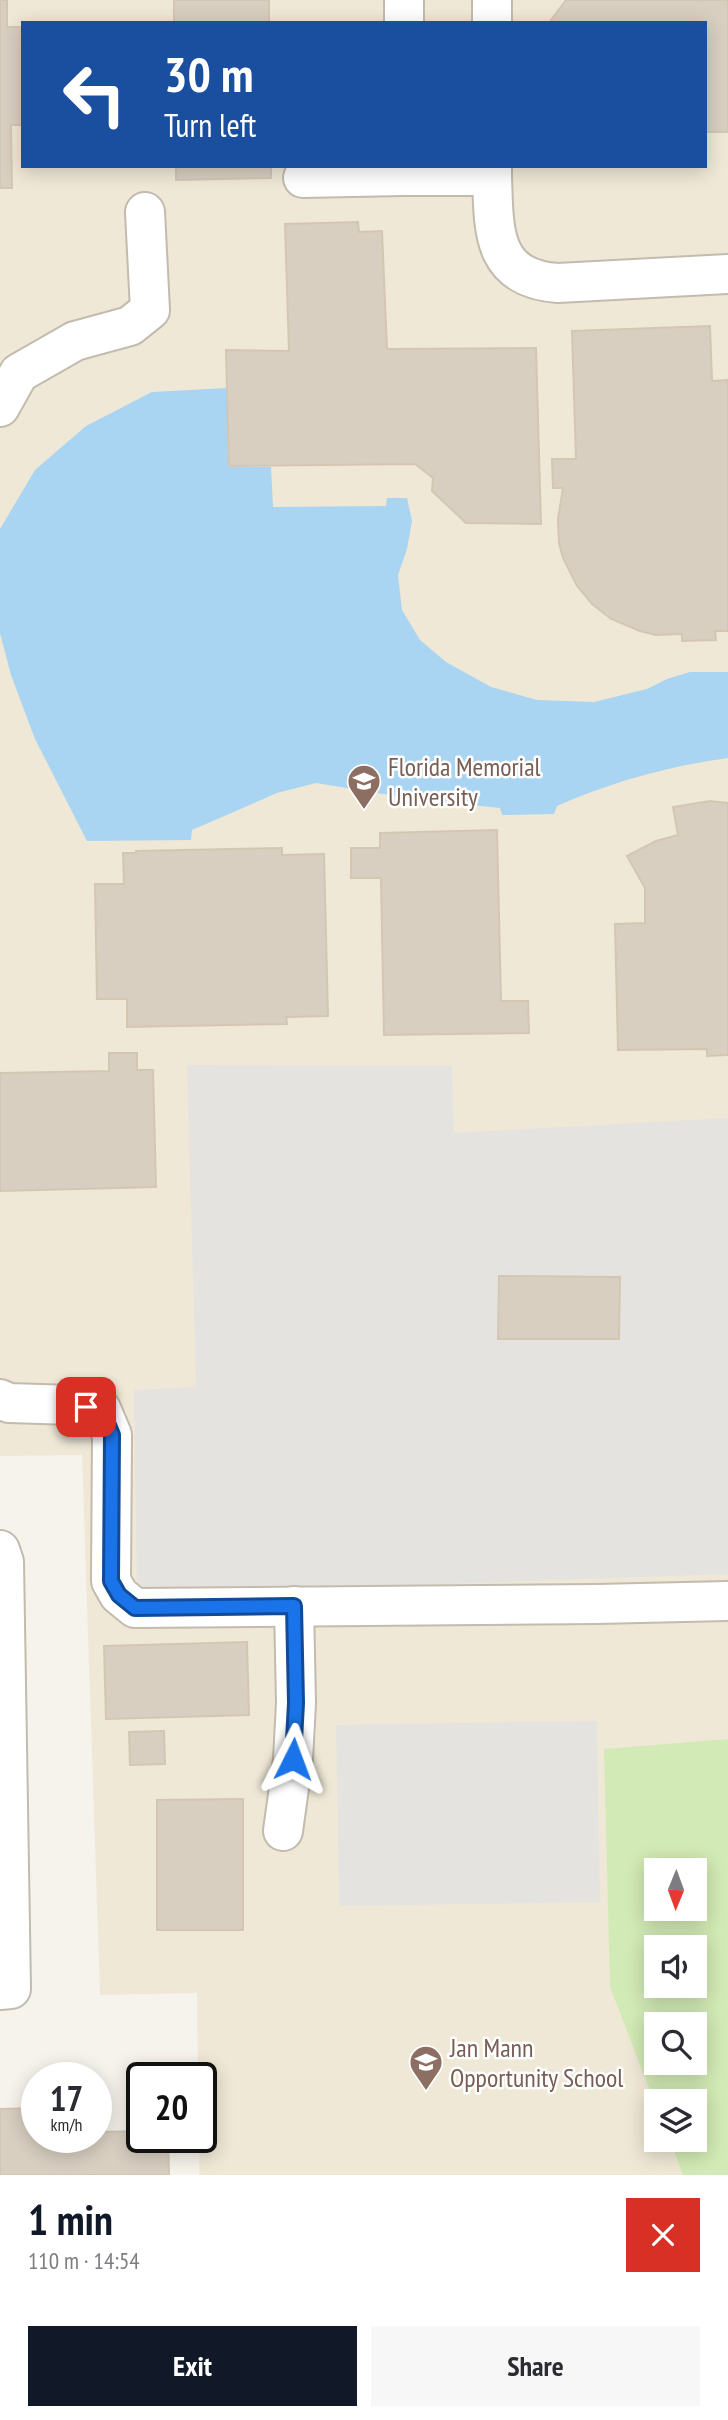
<!DOCTYPE html>
<meta charset="utf-8">
<style>
:root{--surface:#fff;--page:#f7f7f7;--text:#2b2b33;--muted:#7c7c81;--accent:#111827}
body{margin:0;font-family:"PT Sans Narrow",sans-serif;background:var(--page);color:var(--text);height:100vh;display:flex;flex-direction:column;font-size:26px;white-space:nowrap}
*{box-sizing:border-box;margin:0}
p{font-size:23px;color:var(--muted)}
.icon{flex:none;width:38px;height:38px;fill:none;stroke:currentColor;stroke-width:2;stroke-linecap:round;stroke-linejoin:round}
.map{position:relative;height:2175px;overflow:hidden}
.drawer{display:flex;flex-direction:column;background:var(--surface);flex:1}
.drawer>*{flex:none}
.hud{position:absolute;left:21px;top:21px;width:686px;height:147px;border-radius:0px;box-shadow:0 4px 18px #0003;background:#1a4fa0;color:#fff;overflow:hidden}
.needle{width:46px;rotate:181deg}
.buttons{position:absolute;left:644px;top:1858px;display:grid;gap:14px}
.buttons a{display:grid;place-items:center;width:63px;height:63px;border-radius:0px;background:var(--surface);box-shadow:0 4px 18px #0003;font-size:35px}
.speed{position:absolute;left:21px;top:2062px;display:flex;gap:14px;font-size:35px;font-weight:700;text-align:center}
.speed>*{display:grid;place-content:center;width:91px;height:91px;border-radius:50%;background:var(--surface);box-shadow:0 4px 18px #0003;line-height:1}
.speed small{font-size:18px;font-weight:400}
.speed .limit{border:4px solid #111;border-radius:10px;background:#fff;color:#111}
.pin{position:absolute;display:grid;place-items:center;width:60px;height:60px;color:#fff;margin:-30px;border-radius:14px;box-shadow:0 4px 10px #0006}
.me{position:absolute;width:77px;margin:-38px;rotate:3deg;stroke-linejoin:round;filter:drop-shadow(0 0 5px #0008)}
.turn{display:flex;align-items:center;gap:24px;height:147px;padding:0 28px;font-size:32px}
.turn .icon{width:91px;height:91px;stroke-width:2.5}
.turn b{display:block;font-size:49px;line-height:60px}
.round{display:grid;place-items:center;flex:none;width:74px;height:74px;border-radius:0px;background:var(--page)}
.overview{display:flex;align-items:center;justify-content:space-between;height:119px;padding:0 28px}
h1{font-size:42px;font-weight:700;line-height:52px;color:var(--accent)}
.button{display:flex;gap:14px;margin-top:auto;padding:14px 28px}
.button a{flex:1;height:80px;border-radius:0px;background:var(--accent);color:#fff;font-size:28px;font-weight:700;line-height:80px;text-align:center}
.button a+a{background:var(--page);color:var(--text)}
.map>svg:first-child{display:block}
.education{fill:#efe8d6;fill-rule:evenodd}
.green{fill:#d2eab5;fill-rule:evenodd}
.parking{fill:#e5e3e0}
.water{fill:#a9d4f2}
.building{fill:#d8cfc1;stroke:#d3c7b4;stroke-width:2}
.lines{fill:none;stroke-linecap:round;stroke-linejoin:round}
.minor-casing{stroke:#c2bbae;stroke-width:42}
.minor{stroke:#fff;stroke-width:38}
.route-casing{stroke:#114b97;stroke-width:18}
.route{stroke:#1a73e8;stroke-width:12}
.labels{text-anchor:middle;dominant-baseline:central;stroke-width:5;stroke-linejoin:round;paint-order:stroke}
.education-label{font-size:26px;fill:#785e54;stroke:#fff;text-anchor:start}
</style>
<div class="map">
<svg width="728" height="2175" viewBox="0 0 728 2175">
<rect width="100%" height="100%" fill="#f6f3ec"/>
<path class="education" d="M0 0H728V2175H199L201 2077H198L197 1993 100 1995 82 1455 0 1456ZM23 23H705V166H23ZM656 1871H695V1909H656ZM656 1948H695V1986H656ZM656 2025H695V2063H656ZM656 2102H695V2140H656Z"/>
<path class="green" d="M728 1739V2175H683L670 2140H695V2102H656V2106L610 1987 604 1749ZM656 1871H695V1909H656ZM656 1948H695V1986H656ZM656 2025H695V2063H656Z"/>
<g class="parking">
<polygon points="187,1065 452,1066 454,1133 728,1118 728,1574 137,1595 134,1390 196,1387"/>
<polygon points="597,1721 600,1902 339,1906 336,1725"/>
</g>
<path class="water" d="M227 388 228 467H271L273 507 386 506 387 498H407L412 521 407 549 398 575 402 610 420 640 446 662 491 687 537 700 594 702 647 689 667 679 690 672H728V758C669 766 611 782 557 806L554 814 502 815 500 808 415 799 316 783 277 793 192 830 191 840 87 841 35 739 11 675 0 633V529L35 470 86 426 152 392Z"/>
<g class="building">
<polygon points="0,0 7,0 7,27 23,27 23,125 11,125 12,188 0,188"/>
<rect x="174" y="0" width="95" height="23"/>
<polygon points="566,0 728,0 728,132 705,132 705,23 555,23 551,20"/>
<polygon points="176,166 271,166 271,178 176,180"/>
<polygon points="358,222 359,232 382,231 387,349 536,348 541,524 466,523 432,491 433,478 415,464 229,466 226,350 289,351 285,224"/>
<polygon points="710,326 712,381 728,380 728,631 715,631 716,640 682,641 682,634 656,635 640,631 611,619 592,604 577,586 563,558 559,543 558,519 563,488 553,488 552,459 576,459 572,331"/>
<polygon points="710,801 728,803 728,1055 707,1056 707,1049 618,1050 615,924 645,923 645,888 627,856 656,841 678,835 673,807"/>
<polygon points="497,830 501,1001 528,1001 529,1033 384,1035 381,878 351,878 351,848 380,848 380,833"/>
<polygon points="282,848 282,855 324,854 328,1016 286,1017 287,1024 127,1027 127,999 97,999 95,884 124,884 123,853 136,853 136,851"/>
<polygon points="109,1053 137,1053 137,1070 153,1070 156,1187 0,1191 0,1073 109,1071"/>
<polygon points="499,1276 620,1277 619,1339 498,1339"/>
<polygon points="247,1642 249,1715 106,1719 104,1646"/>
<polygon points="164,1731 165,1764 130,1765 129,1732"/>
<polygon points="243,1799 243,1930 157,1930 157,1800"/>
<polygon points="37,2108 37,2137 49,2137 49,2147 92,2145 92,2137 96,2137 96,2132 142,2131 142,2137 168,2137 169,2175 0,2175 0,2109"/>
</g>
<g class="lines">
<defs>
<g id="minor">
<polyline points="404,23 404,0"/>
<polyline points="492,23 492,0"/>
<polyline points="403,166 403,176 492,176 492,166"/>
<path d="M492 176C494 229 490 278 558 283L728 274"/>
<polyline points="303,178 403,176"/>
<polyline points="0,407 19,373 75,341 130,326 150,310 145,212"/>
<polyline points="0,1399 9,1403 72,1405 101,1409 112,1435 111,1581 119,1595 135,1608 597,1604 728,1601"/>
<polyline points="0,1550 4,1562 11,1989 0,1990"/>
<polyline points="283,1831 293,1759 296,1703 294,1606"/>
</g>
</defs>
<use href="#minor" class="minor-casing"/>
<use href="#minor" class="minor"/>
</g>
<g class="lines">
<defs>
<polyline id="route" points="86,1407 101,1409 112,1435 111,1581 119,1595 135,1608 294,1606 296,1703 293,1759"/>
</defs>
<use href="#route" class="route-casing"/>
<use href="#route" class="route"/>
</g>
<defs>
<symbol id="university-pin" viewBox="-11 -11 22 30"><path d="M0 17L-7.5 6A9.5 9.5 0 1 1 7.5 6Z" fill="#8d6e63" stroke="#fff"/><path d="M0-5L7-2L0 1L-7-2ZM-4 1L0 2.5L4 1V4Q0 6-4 4Z" fill="#fff"/></symbol>
<symbol id="school-pin" viewBox="-11 -11 22 30"><path d="M0 17L-7.5 6A9.5 9.5 0 1 1 7.5 6Z" fill="#8d6e63" stroke="#fff"/><path d="M0-5L7-2L0 1L-7-2ZM-4 1L0 2.5L4 1V4Q0 6-4 4Z" fill="#fff"/></symbol>
</defs>
<g fill-rule="evenodd">
<use href="#university-pin" x="345" y="762" width="38" height="52"/>
<use href="#school-pin" x="407" y="2043" width="38" height="52"/>
</g>
<g class="labels">
<g class="education-label">
<text x="388" y="766">Florida Memorial<tspan x="388" dy="30">University</tspan></text>
<text x="450" y="2047">Jan Mann<tspan x="450" dy="30">Opportunity School</tspan></text>
</g>
</g>
</svg>
<div class="buttons">
<a><svg class="needle" viewBox="-14 -14 28 28"><path d="M0-13l5 13h-10z" fill="#e53935"/><path d="M0 13l5-13h-10z" fill="#7c7c81"/></svg></a>
<a><svg class="icon" aria-label="sound" viewBox="0 0 24 24"><path d="M4 9h4l5-4v14l-5-4H4zM17 9q2 3 0 6"/></svg></a>
<a><svg class="icon" aria-label="search" viewBox="0 0 24 24"><circle cx="10" cy="10" r="6"/><path d="M15 15l6 6"/></svg></a>
<a><svg class="icon" aria-label="layers" viewBox="0 0 24 24"><path d="M12 4l9 5-9 5-9-5zM3 14l9 5 9-5"/></svg></a>
</div>
<div class="speed"><div>17<small>km/h</small></div><div class="limit">20</div></div>
<div class="pin" style="left:86px;top:1407px;background:#d93025"><svg class="icon" aria-label="arrive" viewBox="0 0 24 24"><path d="M6 21V4h12l-3 4 3 4H6"/></svg></div>
<svg class="me" style="left:293px;top:1759px" viewBox="-20 -20 40 40"><path d="M0-17L14 15 0 8-14 15z" fill="#1a73e8" stroke="#fff" stroke-width="4"/></svg>
<div class="hud">
<div class="turn"><svg class="icon" aria-label="left" viewBox="0 0 24 24"><path d="M17 20v-9H6M10 6l-5 5 5 5"/></svg><div><b>30 m</b>Turn left</div></div>
</div>
</div>
<section class="drawer">
<div class="overview"><div><h1>1 min</h1><p>110 m · 14:54</p></div><a class="round" style="background:#d93025;color:#fff"><svg class="icon" aria-label="close" viewBox="0 0 24 24"><path d="M6 6l12 12M18 6L6 18"/></svg></a></div>
<div class="button"><a>Exit</a><a>Share</a></div>
</section>
